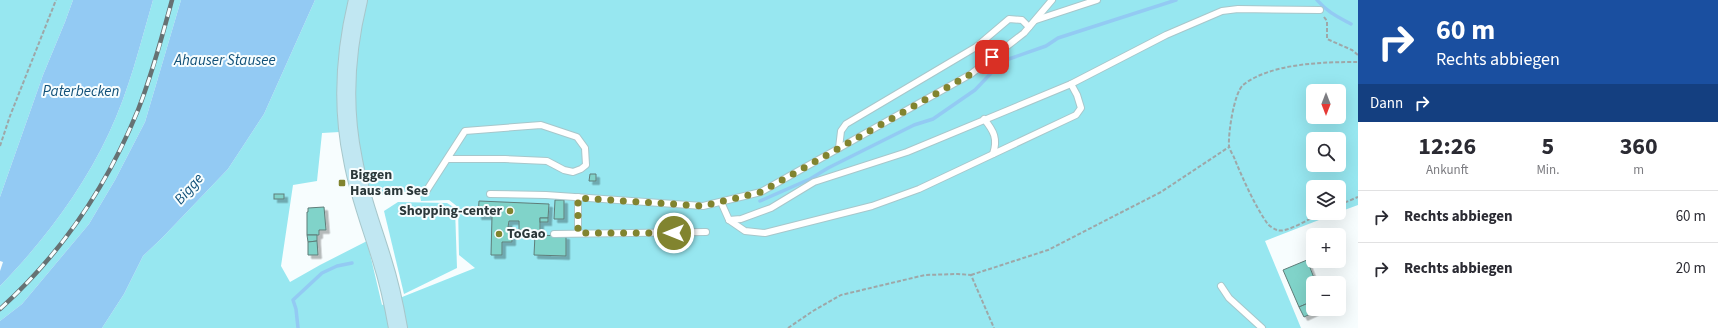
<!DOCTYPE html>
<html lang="de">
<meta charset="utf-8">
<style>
:root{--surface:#fff;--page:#f2f2f3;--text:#2b2b33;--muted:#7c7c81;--line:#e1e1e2}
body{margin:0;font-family:"Source Sans 3",sans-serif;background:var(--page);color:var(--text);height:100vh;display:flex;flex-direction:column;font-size:15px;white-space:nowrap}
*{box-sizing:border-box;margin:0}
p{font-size:13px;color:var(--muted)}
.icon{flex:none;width:22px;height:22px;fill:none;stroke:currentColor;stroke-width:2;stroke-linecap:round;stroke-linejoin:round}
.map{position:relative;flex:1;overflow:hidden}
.sheet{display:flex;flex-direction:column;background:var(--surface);width:360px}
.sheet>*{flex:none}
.hud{background:#1a4fa0;color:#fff;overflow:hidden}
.needle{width:26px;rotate:180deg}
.fabs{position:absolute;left:1306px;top:84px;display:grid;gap:8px}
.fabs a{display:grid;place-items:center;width:40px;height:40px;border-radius:6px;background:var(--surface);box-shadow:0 4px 16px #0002;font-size:20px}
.pin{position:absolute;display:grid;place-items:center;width:34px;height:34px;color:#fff;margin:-17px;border-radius:8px;box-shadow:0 2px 6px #0006}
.me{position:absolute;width:44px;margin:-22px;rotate:270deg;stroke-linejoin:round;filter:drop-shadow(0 0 3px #0008)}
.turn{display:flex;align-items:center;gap:14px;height:84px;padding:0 12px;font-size:18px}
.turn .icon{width:52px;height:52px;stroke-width:2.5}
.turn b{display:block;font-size:28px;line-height:34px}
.then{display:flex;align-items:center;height:38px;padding:0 12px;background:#0003;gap:8px;font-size:15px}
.eta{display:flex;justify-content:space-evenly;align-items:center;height:68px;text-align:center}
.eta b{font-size:24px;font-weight:700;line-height:28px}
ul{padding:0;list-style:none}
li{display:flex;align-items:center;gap:12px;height:52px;padding:0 12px;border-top:1px solid var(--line)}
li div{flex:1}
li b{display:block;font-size:15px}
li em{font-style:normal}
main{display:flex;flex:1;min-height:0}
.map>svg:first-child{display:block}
.green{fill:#97e7f0;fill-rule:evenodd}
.water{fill:#93caf3}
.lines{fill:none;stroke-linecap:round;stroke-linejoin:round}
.stream{stroke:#93caf3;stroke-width:3.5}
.building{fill:#80d3c9;stroke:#5f7d79;filter:url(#shadow)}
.lane-casing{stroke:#a7c7cb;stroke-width:8}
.secondary-casing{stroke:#a7c7cb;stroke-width:20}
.path{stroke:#9ea7a8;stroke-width:2;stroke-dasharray:4 2;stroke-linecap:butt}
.lane{stroke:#fff;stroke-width:6}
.secondary{stroke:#c1e7f2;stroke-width:18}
.rail-casing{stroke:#667173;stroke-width:4.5}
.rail{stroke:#f7fdfe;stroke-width:3;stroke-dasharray:9;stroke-linecap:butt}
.route{stroke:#81842f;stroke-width:7;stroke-dasharray:0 12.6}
.poi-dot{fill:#81842f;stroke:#f7fdfe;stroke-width:1.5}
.labels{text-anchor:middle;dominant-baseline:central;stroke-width:4;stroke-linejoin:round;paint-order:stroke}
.poi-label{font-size:14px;font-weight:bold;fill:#2b383a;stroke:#f7fdfe;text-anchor:start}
.water-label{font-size:15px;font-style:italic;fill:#115179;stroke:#f7fdfe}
</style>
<main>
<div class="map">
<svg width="1358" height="328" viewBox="0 0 1358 328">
<defs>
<filter id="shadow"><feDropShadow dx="3.5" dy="3.5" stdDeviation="0" flood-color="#0004"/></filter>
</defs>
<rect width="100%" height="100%" fill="#f7fdfe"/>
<g class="green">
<polygon points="0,0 73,0 65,22 43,75 0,197"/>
<path d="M153 0H181L145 122 115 180 89 224 22 304 0 321V286C43 242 83 189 109 133 129 91 140 45 153 0Z"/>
<path d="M315 0H1358V205L1339 212V187H1313V213H1337L1265 241 1301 328H102L124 294 143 256 162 238 228 169 264 114ZM1313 91H1339V117H1313ZM357 131 359 161 371 196 419 190 421 201 449 200 458 207 459 255 475 268 382 305 367 241 320 265 290 282 281 266 293 185 317 181 322 133ZM1313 139H1339V165H1313Z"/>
<polygon points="398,202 447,203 455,208 457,268 404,294 384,211"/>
</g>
<g class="water">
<path d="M73 0H153C140 45 129 91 109 133 83 189 43 242 0 286V271L3 262 0 261V197L43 75 65 22Z"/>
<polygon points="181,0 315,0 264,114 228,169 162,238 143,256 124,294 102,328 0,328 0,321 22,304 89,224 115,180 145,122"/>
</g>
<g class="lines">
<g class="stream">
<path d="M1317 0C1327 12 1338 17 1351 24"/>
<polyline points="760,201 810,179 828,168 914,125 933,119 975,90 996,68 1006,60 1046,46 1058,38 1176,0"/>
<polyline points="298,328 296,309 293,300 322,273 337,266 352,263"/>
</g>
</g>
<g class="building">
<polygon points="590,174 596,174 596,181 589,181"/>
<rect x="274" y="194" width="10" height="5"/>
<polygon points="555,200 564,200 564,219 554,219"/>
<polygon points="479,201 549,204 548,218 540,218 540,231 519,230 519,221 509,221 508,227 512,227 512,242 502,242 502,255 491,255 492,216 478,216"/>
<polygon points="324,207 326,230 319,230 319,235 307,235 307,212 308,212 308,208"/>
<rect x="540" y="218" width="8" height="4"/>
<polygon points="307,235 317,235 317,241 308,242"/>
<polygon points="535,235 566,236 566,256 534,255"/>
<polygon points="317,241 318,255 308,255 308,242"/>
<polygon points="1307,260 1316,283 1313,283 1313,301 1299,307 1283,270"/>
<polygon points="1313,301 1313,309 1321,309 1304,317 1299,307"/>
</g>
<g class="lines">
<defs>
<g id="lane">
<polyline points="1036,20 1097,0"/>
<path d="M984 119C994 131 998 139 993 154"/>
<polyline points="839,148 841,131 846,124 976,47 1009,19 1022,20 1029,27"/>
<polyline points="425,193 465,131 541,125 577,137 585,148 586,165 581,169 573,172 564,170 547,161 505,159 447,159"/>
<polyline points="490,194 546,195 703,206 761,192 971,74 1024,33 1052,0"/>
<polyline points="578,197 578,233"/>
<polyline points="721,202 729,220 745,231 765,233 872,206 919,189 1076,115 1081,108 1077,95 1071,84"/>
<polyline points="729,220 741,219 771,208 814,182 907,152 1071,84 1166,35 1222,11 1238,9 1320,10"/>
<polyline points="554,234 706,232"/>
<polyline points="1221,286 1229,298 1262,328"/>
</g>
<path id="secondary" d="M358 0C345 53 342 107 353 160 359 194 372 227 382 260 389 282 394 305 398 328"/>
</defs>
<use href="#lane" class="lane-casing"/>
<use href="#secondary" class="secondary-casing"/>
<g class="path">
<polyline points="1324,17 1327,21 1327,39 1352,50 1358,55"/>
<polyline points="0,146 10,116 56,0"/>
<polyline points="1339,205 1358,197"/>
<path d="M1321 213C1312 217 1286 234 1277 230 1274 229 1269 226 1267 223 1254 204 1244 181 1235 160 1234 156 1230 151 1229 146 1228 134 1234 93 1243 85 1271 63 1324 62 1358 62"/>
<polyline points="971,275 1048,250 1161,192 1229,147"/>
<polyline points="788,328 813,311 841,295 925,275 958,274 971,275 994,328"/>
</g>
<use href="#lane" class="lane"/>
<use href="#secondary" class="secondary"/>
<defs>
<path id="rail" d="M0 309C61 254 107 186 138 110 152 75 162 37 172 0"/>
</defs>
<use href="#rail" class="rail-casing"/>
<use href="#rail" class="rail"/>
</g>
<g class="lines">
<polyline class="route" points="674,233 578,233 578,198 703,206 761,192 971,74 992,57"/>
</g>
<g class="poi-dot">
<rect x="338" y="179" width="8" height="8" rx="2"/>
<circle cx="510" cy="211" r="4"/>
<circle cx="499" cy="234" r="4"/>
</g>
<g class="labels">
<g class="poi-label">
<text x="350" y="175">Biggen<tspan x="350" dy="16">Haus am See</tspan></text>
<text x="502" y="211" text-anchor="end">Shopping-center</text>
<text x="507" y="234">ToGao</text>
</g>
<g class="water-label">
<text x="225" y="60">Ahauser Stausee</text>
<text x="81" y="91">Paterbecken</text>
<text transform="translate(189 189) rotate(-49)">Bigge</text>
</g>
</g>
</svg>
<div class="fabs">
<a><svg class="needle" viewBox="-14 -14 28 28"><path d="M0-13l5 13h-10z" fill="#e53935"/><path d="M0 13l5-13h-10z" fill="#7c7c81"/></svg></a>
<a><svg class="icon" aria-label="search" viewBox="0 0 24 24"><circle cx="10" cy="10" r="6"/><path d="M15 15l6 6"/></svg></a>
<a><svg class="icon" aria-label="layers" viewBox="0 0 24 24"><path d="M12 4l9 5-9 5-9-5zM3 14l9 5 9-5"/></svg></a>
<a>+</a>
<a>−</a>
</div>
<div class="pin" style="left:992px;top:57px;background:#d93025"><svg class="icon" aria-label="arrive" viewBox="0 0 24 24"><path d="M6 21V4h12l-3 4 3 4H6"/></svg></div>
<svg class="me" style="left:674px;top:233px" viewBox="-20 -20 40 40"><circle r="17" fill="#81842f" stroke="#fff" stroke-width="3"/><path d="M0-11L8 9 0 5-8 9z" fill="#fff"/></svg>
</div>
<section class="sheet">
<div class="hud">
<div class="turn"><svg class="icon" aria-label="right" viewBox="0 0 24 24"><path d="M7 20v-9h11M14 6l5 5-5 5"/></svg><div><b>60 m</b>Rechts abbiegen</div></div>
<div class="then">Dann<svg class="icon" aria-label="right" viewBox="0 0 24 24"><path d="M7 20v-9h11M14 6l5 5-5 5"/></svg></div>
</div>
<div class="eta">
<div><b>12:26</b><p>Ankunft</p></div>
<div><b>5</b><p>Min.</p></div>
<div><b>360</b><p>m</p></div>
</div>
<ul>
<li><svg class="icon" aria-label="right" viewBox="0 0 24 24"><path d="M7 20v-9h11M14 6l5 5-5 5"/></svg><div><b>Rechts abbiegen</b></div><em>60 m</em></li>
<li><svg class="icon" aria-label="right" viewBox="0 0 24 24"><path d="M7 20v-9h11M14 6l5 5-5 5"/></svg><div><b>Rechts abbiegen</b></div><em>20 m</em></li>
</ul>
</section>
</main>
